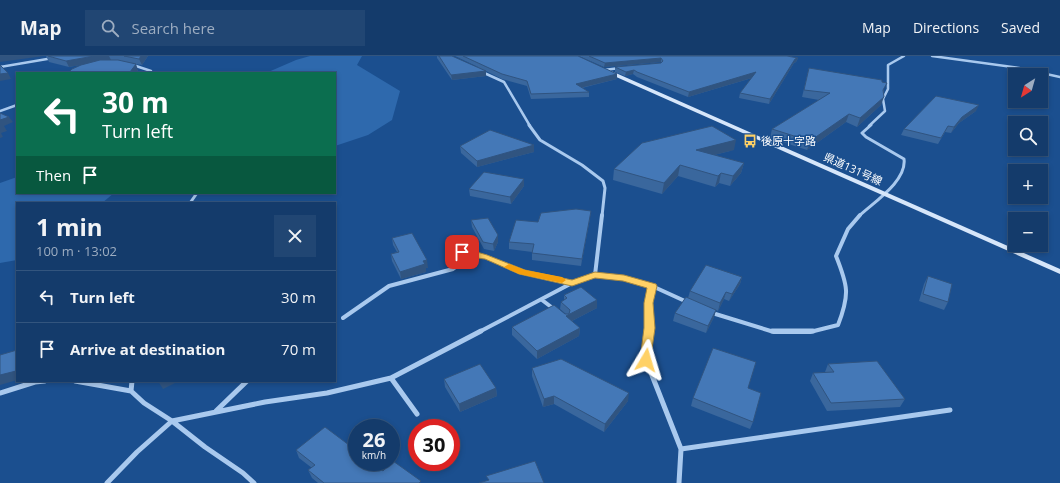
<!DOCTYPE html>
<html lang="en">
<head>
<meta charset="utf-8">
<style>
  :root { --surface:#143b6b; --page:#214673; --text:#f1f3f6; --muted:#9dadc1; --line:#33557e }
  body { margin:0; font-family:"Open Sans","Noto Sans JP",sans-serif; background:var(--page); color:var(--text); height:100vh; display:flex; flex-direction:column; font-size:15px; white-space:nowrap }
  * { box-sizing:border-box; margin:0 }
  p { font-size:13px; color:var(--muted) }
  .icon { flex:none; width:22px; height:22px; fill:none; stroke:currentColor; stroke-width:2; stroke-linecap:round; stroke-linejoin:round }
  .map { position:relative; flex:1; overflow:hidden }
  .side { position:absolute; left:16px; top:146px; width:320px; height:180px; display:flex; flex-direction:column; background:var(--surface); border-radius:0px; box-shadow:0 2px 6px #0003,0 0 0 1px var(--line) }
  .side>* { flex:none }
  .guide { position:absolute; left:16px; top:16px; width:320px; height:122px; border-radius:0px; box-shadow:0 2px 6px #0003,0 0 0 1px var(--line); background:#0b6e4f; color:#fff; overflow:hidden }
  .needle { width:26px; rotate:217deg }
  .buttons { position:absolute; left:1008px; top:12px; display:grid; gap:8px }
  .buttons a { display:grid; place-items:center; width:40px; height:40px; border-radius:0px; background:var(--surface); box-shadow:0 2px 6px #0003,0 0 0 1px var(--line); font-size:20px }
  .speed { position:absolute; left:348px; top:363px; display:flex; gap:8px; font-size:20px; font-weight:700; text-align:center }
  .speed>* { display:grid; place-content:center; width:52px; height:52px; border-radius:50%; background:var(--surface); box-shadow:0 2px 6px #0003,0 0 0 1px var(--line); line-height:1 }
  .speed small { font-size:10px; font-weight:400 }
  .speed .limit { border:6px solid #d22; background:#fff; color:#111 }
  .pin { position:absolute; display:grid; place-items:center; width:34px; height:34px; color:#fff; margin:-17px; border-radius:8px; box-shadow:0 2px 6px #0006 }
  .me { position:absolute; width:44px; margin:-22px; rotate:7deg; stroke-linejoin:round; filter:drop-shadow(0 0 3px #0008) }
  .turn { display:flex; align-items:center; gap:14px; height:84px; padding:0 20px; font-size:18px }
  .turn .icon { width:52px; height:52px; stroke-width:2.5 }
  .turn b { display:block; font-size:28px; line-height:34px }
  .then { display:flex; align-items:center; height:38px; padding:0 20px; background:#0003; gap:8px; font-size:15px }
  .round { display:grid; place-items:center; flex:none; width:42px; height:42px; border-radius:0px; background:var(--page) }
  .headline { display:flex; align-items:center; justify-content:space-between; height:68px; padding:0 20px }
  h1 { font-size:24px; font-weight:700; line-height:30px }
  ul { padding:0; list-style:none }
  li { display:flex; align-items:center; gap:12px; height:52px; padding:0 20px; border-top:1px solid var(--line) }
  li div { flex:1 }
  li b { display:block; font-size:15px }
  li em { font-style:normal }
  header { display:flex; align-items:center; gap:24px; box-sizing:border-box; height:56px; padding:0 20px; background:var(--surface); border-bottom:1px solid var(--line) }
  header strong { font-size:19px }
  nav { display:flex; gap:22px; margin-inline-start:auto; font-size:14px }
  .search { width:280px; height:36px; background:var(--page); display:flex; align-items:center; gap:10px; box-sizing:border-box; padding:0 14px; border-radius:0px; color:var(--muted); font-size:15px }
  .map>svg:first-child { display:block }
  .green { fill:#2e69ad }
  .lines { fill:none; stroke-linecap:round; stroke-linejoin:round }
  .minor-far3 { stroke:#a9c9ee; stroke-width:2.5 }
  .minor-far2 { stroke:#a9c9ee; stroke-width:3 }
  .minor-far1 { stroke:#a9c9ee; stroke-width:4 }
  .minor { stroke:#a9c9ee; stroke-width:5 }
  .secondary { fill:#d6e6fa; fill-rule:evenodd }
  .wall { fill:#3a679d }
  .shaded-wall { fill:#305480 }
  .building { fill:#4478b7; stroke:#305480 }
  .route { fill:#ffd166; stroke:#a68842 }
  .slow { fill:#f59e0b }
  .labels { text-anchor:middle; stroke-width:3; stroke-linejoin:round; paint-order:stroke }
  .far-poi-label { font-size:11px; fill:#fff; stroke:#1b4f8f; text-anchor:start }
  .far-street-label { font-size:11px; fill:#fff; stroke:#1b4f8f }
</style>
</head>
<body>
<header>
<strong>Map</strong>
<div class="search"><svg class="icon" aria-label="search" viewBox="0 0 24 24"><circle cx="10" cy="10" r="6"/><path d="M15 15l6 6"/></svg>Search here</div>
<nav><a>Map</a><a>Directions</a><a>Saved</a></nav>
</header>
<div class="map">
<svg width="1060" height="427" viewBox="0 0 1060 427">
  <rect width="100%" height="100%" fill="#1b4f8f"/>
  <!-- green -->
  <path class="green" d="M310,0H362L357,9L400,35L392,64L368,79L335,90V17H266L296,4Z
    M17,121V137H114L102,147H17V204L0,207V127Z"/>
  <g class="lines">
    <!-- minor-far3 -->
    <path class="minor-far3" d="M932,0L1019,12L1060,21
      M133,9L151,15L152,17
      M0,11L53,2
      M604,14L620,12
      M482,16L504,26L530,70
      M0,55L17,49
      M869,70L885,55L883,43L888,33V9L904,0"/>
    <!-- minor-far2 -->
    <path class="minor-far2" d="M529,69L540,84L582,109L603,125L605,132L602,160
      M190,147L197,137
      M859,160C874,146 907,125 904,103L866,81L862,77L871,69"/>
    <!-- minor-far1 -->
    <path class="minor-far1" d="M455,190L468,202
      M595,219L602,159
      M542,244L567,263
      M343,262L389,230L453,213L468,202L477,199L487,201L522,216L572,226
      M479,276L572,227L595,219L624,222L652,230L709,256L774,276H810L838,269C850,238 848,230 836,200L848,173L860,159
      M649,276V247L652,230"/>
    <!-- minor -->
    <path class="minor" d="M649,275L646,304L681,393L679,427
      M772,275H813
      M391,322L417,358
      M75,325L131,335L144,347L172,365L205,391L243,417L254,427
      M131,335L132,325
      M0,337L35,326L45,325
      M216,355L247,325
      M681,393L950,354
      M107,427L137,396L172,365L265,346L327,337L391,322L481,275"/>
    <!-- secondary -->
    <path class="secondary" d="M605,14H609L1060,213V218L605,16Z"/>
  </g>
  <!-- wall -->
  <path class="wall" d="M46,0H148L142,9L124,6L138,14L135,17H68L85,8L69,11L49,6Z
    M437,0L478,11L455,0H578L617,18V23L582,32L589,36V41L531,43L527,30L502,23L486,15V20L452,24L437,2Z
    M579,0H787L798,2L796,6L794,7L769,48L739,42L740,37L752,22L688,41L637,21L633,18L625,20L615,16V11L661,7V6L604,11Z
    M809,12L882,26L884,36L881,49L857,71L846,66L807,94L770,82L772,73L819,44L802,41Z
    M976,55L959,67L951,77L945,76L938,88L901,79L904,73Z
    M534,89V96L477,111L461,97L460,90Z
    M734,94L714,99L744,107L741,117L730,130L719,127L715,131L678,120L662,138L613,124L614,113Z
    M524,123V130L511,148L470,140L469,133Z
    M590,162L581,210L532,204V196L509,193V186L538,166Z
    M471,164L498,186L494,195L484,193L472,171Z
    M392,182L428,212H426V216L401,223L392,205L391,198L397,196L393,189Z
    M928,220L948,246L944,254L919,245L924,228Z
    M742,221L740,228L729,245L724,243L718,255L716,254L714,261L706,277L673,265L675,257L688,242L690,235Z
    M564,239L597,252L572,265L580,272L579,280L537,303L512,279V271L566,258L560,253L561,246L564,244Z
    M828,308L905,343L900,351L827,355L810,325L813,317H826L825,316Z
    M532,312L628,345L604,376L554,348L543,351L532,320Z
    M444,323L496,332L497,340L460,356L445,331Z
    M748,332L753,366L750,373L691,350L693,342Z
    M296,394L383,415L421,427H318L312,422L308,414L312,412L299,402Z"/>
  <!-- shaded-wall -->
  <path class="shaded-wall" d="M0,0H44L0,6Z
    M94,0H109L111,4L69,11L66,5Z
    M141,0H148L142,9L139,3Z
    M661,2V6L604,11L605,7Z
    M798,2L796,6L794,7L769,48L770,43L795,3Z
    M136,8L138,14L135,17H111Z
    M634,14L633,18L625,20L626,16Z
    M486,15V20L452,24L451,19Z
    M756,16L755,21L688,41L689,36Z
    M8,17L11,23L0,25V18Z
    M617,18V23L576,33V28Z
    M884,41L881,49L857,71L860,62Z
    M979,49L976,55L959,67L951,77L954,71L962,61Z
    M849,58L846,66L807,94L810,85Z
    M9,61L13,66L4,70L7,75L1,77L3,81L0,82V64Z
    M736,84L734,94L694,104L696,94Z
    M534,89V96L477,111V105Z
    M744,107L741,117L730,130L733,120Z
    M680,109L678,120L662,138L664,127Z
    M721,117L719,127L715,131L718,120Z
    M524,123V130L511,148L510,141Z
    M591,155L590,162L581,210L582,203Z
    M498,179V186L494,195L493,188Z
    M427,204L428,212H426V216L401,223L400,216L423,205Z
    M742,221L740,228L729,245L732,238Z
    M726,236L724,243L718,255L720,247Z
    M597,244V252L566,268V260Z
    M716,254L714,261L706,277L708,270Z
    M580,272L579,280L537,303V295Z
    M17,310V324L0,329V319Z
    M158,325H179L163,333Z
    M496,332L497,340L460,356L459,348Z
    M629,337L628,345L604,376L605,368Z
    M554,340V348L543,351L544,343Z"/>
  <!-- building -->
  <path class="building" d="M48,0H94L66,5Z
    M124,0H141L139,3Z
    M439,0H452L486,15L451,19Z
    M463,0H578L617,18L576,28L589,36L531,38L527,25L502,18Z
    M589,0H787L798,2L795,3L770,43L740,37L756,16L689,36L637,16L634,14L626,16L615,11L661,7L663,5L661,2L605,7Z
    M100,4H118L136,8L130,16L111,17H68L72,13L81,9Z
    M0,9L8,17L0,18Z
    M809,12L882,24V26L887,27L883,34L884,41L860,62L849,58L810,85L772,73L830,37L804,34Z
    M936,40L979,49L962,61L954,71L948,70L941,82L904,73Z
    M0,57L9,61L0,64Z
    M712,70L736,84L696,94L744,107L733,120L721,117L718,120L680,109L664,127L614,113L642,87Z
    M490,74L534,89L477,105L460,90Z
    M484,116L524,123L510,141L469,133Z
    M576,153L591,155L582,203L532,197L534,188L509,186L516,164L538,166L541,157Z
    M488,162L498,179L493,188L483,186L471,164Z
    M412,177L427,204L423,205L425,208L400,216L391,198L399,196L392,182Z
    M706,209L742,221L732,238L726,236L720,247L690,235Z
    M928,220L952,228L948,246L923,238Z
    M581,231L597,244L566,260L580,272L537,295L512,271L554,249L565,258H569L570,254L561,246L567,242L564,239Z
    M686,241L716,254L708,270L675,257Z
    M713,292L756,306L748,332L761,337L753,366L693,342Z
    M17,294V310L16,315L0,319V299Z
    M561,303L629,337L605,368L554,340L544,343L532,312Z
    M877,305L905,343L831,347L813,317L834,316L828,308Z
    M480,308L496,332L459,348L444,323Z
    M325,371L357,395V406H371L383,415L393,405L421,425L419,427H324L308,414L315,409L296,394Z
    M535,405L544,427H479L489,424L486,420Z"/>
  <!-- route -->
  <path class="route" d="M462,193L470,199L477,196L487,199L525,214L572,224L595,216L624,219L656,228L657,230L653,247L655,272L650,307H642L640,304L644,272V247L647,232L623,225L595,222L572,230L519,218L485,203L477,202L468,205L465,204L457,196Z"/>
  <!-- slow -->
  <path class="slow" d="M509,208L525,214L562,221L566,224L562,227L519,218L506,212L504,211Z"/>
  <!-- icons -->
  <defs>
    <g id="bus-bare" transform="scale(1.08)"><path d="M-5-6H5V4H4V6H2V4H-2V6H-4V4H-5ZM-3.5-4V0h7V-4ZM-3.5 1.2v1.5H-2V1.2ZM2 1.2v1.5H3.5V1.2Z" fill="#ffd166" stroke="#1b4f8f" stroke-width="2.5" paint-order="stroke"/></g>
  </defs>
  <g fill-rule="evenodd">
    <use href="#bus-bare" x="750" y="85"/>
  </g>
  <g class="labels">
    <!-- far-poi labels -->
    <g class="far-poi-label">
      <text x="761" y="89">後原十字路</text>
    </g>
    <!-- far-street labels -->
    <g class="far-street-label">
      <text transform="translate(853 113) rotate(24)" y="4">県道131号線</text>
    </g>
  </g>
</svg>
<div class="buttons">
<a><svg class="needle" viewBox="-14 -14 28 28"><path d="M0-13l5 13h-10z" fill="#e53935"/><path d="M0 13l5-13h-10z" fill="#9dadc1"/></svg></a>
<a><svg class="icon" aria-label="search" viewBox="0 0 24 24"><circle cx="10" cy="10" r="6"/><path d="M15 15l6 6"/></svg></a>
<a>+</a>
<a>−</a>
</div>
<div class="speed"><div>26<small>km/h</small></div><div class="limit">30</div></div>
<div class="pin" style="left:462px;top:196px;background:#d93025"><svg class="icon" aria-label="arrive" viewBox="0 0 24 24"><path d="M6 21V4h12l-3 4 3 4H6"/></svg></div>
<svg class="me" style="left:646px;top:304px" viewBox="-20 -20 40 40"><path d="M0-17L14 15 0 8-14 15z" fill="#ffd166" stroke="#fff" stroke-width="4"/></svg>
<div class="guide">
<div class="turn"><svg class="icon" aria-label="left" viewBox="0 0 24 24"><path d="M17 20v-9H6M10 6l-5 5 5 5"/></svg><div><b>30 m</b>Turn left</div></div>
<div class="then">Then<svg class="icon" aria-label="arrive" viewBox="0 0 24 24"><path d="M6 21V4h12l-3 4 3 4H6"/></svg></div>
</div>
<section class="side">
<div class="headline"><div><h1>1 min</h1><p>100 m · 13:02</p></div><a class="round"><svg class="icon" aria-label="close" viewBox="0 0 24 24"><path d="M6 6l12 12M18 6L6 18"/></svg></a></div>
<ul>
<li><svg class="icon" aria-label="left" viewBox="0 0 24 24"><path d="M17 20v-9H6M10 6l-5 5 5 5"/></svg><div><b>Turn left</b></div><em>30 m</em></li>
<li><svg class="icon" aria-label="arrive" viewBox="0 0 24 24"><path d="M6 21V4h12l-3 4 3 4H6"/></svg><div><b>Arrive at destination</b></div><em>70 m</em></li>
</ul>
</section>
</div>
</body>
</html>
